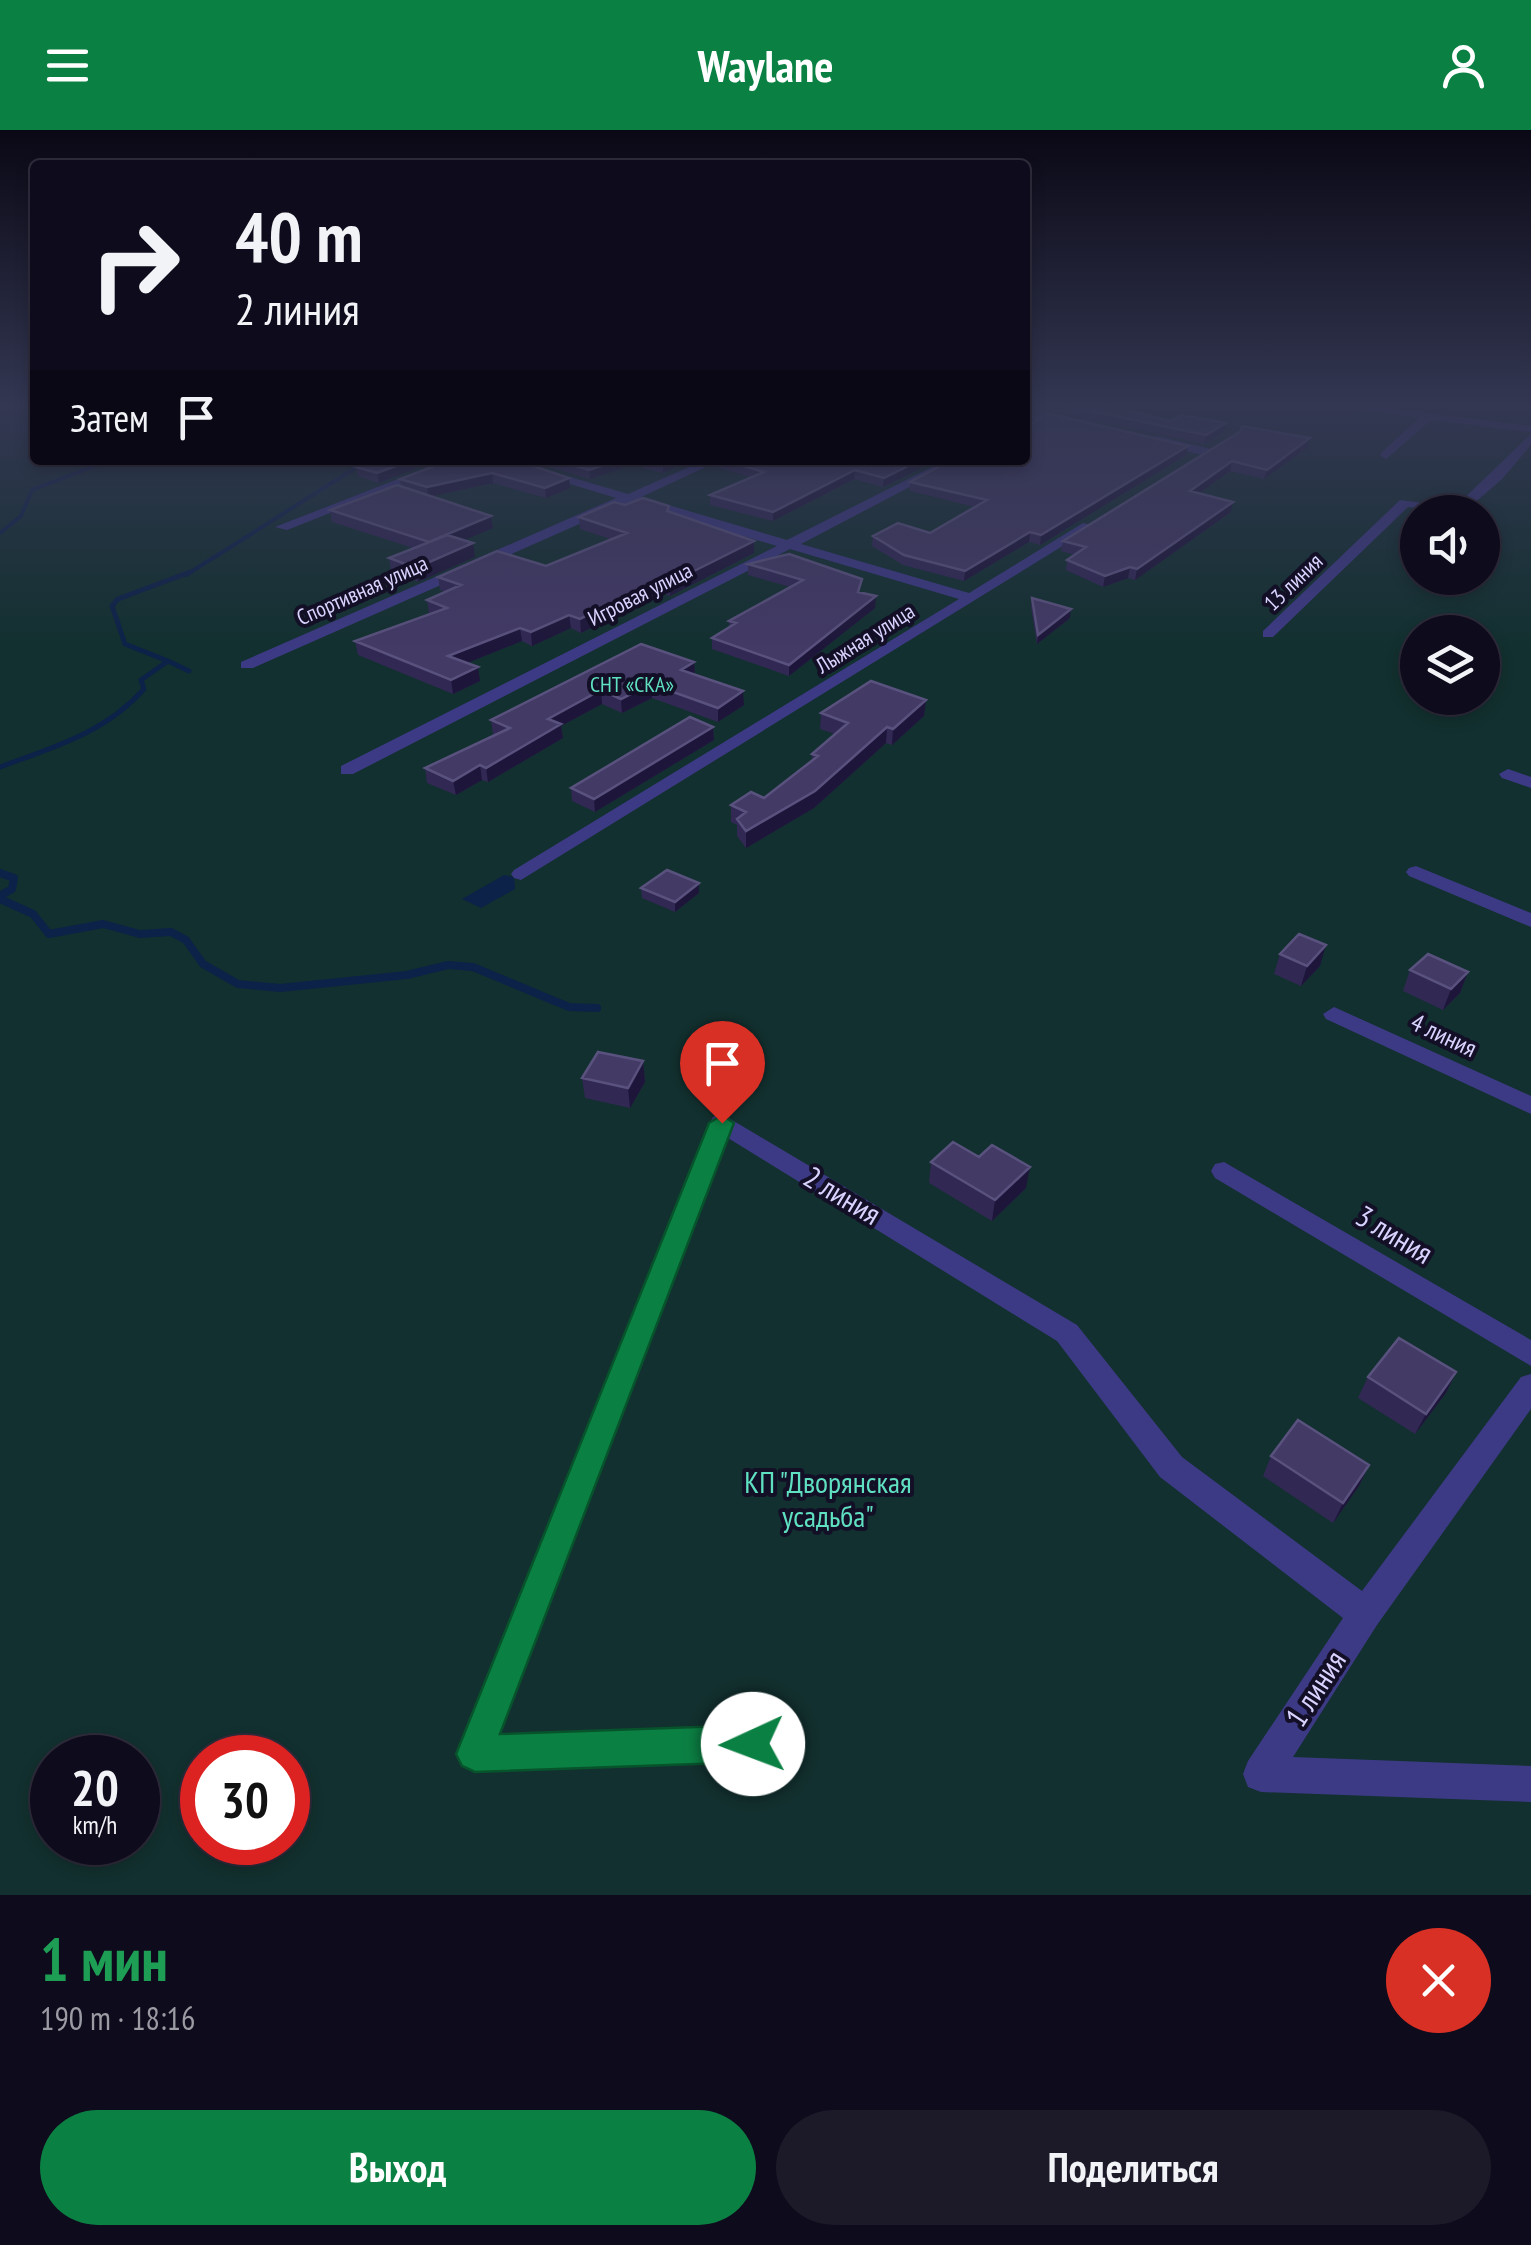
<!DOCTYPE html>
<html lang="ru">
<head>
<meta charset="utf-8">
<style>
  :root { --surface:#0e0b1c; --page:#1c1929; --text:#f1f3f6; --muted:#9b9ba3; --line:#2e2b3b; --accent:#0b8043 }
  body { margin:0; font-family:"PT Sans Narrow",sans-serif; background:var(--page); color:var(--text); height:100vh; display:flex; flex-direction:column; font-size:38px; white-space:nowrap }
  * { box-sizing:border-box; margin:0 }
  p { font-size:32px; color:var(--muted) }
  .icon { flex:none; width:55px; height:55px; fill:none; stroke:currentColor; stroke-width:2; stroke-linecap:round; stroke-linejoin:round }
  .map { position:relative; height:1765px; overflow:hidden }
  .details { display:flex; flex-direction:column; background:var(--surface); flex:1 }
  .details>* { flex:none }
  .top-card { position:absolute; left:30px; top:30px; width:1000px; height:305px; border-radius:10px; box-shadow:0 5px 15px #0003,0 0 0 2px var(--line); background:#0e0b1c; color:var(--text); overflow:hidden }
  .buttons { position:absolute; left:1400px; top:365px; display:grid; gap:20px }
  .buttons a { display:grid; place-items:center; width:100px; height:100px; border-radius:50%; background:var(--surface); box-shadow:0 5px 15px #0003,0 0 0 2px var(--line); font-size:50px }
  .speed { position:absolute; left:30px; top:1605px; display:flex; gap:20px; font-size:50px; font-weight:700; text-align:center }
  .speed>* { display:grid; place-content:center; width:130px; height:130px; border-radius:50%; background:var(--surface); box-shadow:0 5px 15px #0003,0 0 0 2px var(--line); line-height:1 }
  .speed small { font-size:25px; font-weight:400 }
  .speed .limit { border:15px solid #d22; background:#fff; color:#111 }
  .pin { position:absolute; display:grid; place-items:center; width:85px; height:85px; color:#fff; margin:-102px -42px; border-radius:50% 50% 50% 0; rotate:-45deg; box-shadow:0 0 10px #0007 }
  .pin .icon { rotate:45deg }
  .me { position:absolute; width:110px; margin:-55px; rotate:268deg; stroke-linejoin:round; filter:drop-shadow(0 0 8px #0008) }
  .turn { display:flex; align-items:center; gap:35px; height:210px; padding:0 40px; font-size:45px }
  .turn .icon { width:130px; height:130px; stroke-width:2.5 }
  .turn b { display:block; font-size:70px; line-height:85px }
  .then { display:flex; align-items:center; height:95px; padding:0 40px; background:#0003; gap:20px; font-size:38px }
  .round { display:grid; place-items:center; flex:none; width:105px; height:105px; border-radius:52px; background:var(--page) }
  .head { display:flex; align-items:center; justify-content:space-between; height:170px; padding:0 40px }
  h1 { font-size:60px; font-weight:800; line-height:75px; color:#1e9e55 }
  .button { display:flex; gap:20px; margin-top:auto; padding:20px 40px }
  .button a { flex:1; height:115px; border-radius:60px; background:var(--accent); color:#fff; font-size:40px; font-weight:800; line-height:115px; text-align:center }
  .button a+a { background:var(--page); color:var(--text) }
  header { display:flex; justify-content:space-between; align-items:center; height:130px; padding:0 40px; background:var(--accent); color:#fff; font-size:45px; font-weight:800 }
  .map>svg:first-child { display:block }
  .green { fill:#12302f; fill-rule:evenodd }
  .water { fill:#0c2248 }
  .lines { fill:none; stroke-linecap:round; stroke-linejoin:round }
  .stream-far2 { stroke:#0c2248; stroke-width:4 }
  .stream-far1 { stroke:#0c2248; stroke-width:5 }
  .stream { stroke:#0c2248; stroke-width:8 }
  .street { fill:#3d3a85; fill-rule:evenodd }
  .wall { fill:#312854 }
  .shaded-wall { fill:#1d163a }
  .building { fill:#433a66; stroke:#5a527e; stroke-width:2.5 }
  .route { fill:#0b8043; stroke:#07532c; stroke-width:2.5 }
  .labels { text-anchor:middle; stroke-width:8; stroke-linejoin:round; paint-order:stroke }
  .far-street-label { font-size:22px; fill:#d9d4ff; stroke:#130f26 }
  .far-park-label { font-size:22px; fill:#5fe0c0; stroke:#130f26 }
  .street-label { font-size:25px; fill:#d9d4ff; stroke:#130f26 }
  .near-street-label { font-size:30px; fill:#d9d4ff; stroke:#130f26 }
  .near-park-label { font-size:30px; fill:#5fe0c0; stroke:#130f26 }
</style>
</head>
<body>
<header><svg class="icon" aria-label="menu" viewBox="0 0 24 24"><path d="M4 6h16M4 12h16M4 18h16"/></svg>Waylane<svg class="icon" aria-label="person" viewBox="0 0 24 24"><circle cx="12" cy="8" r="4"/><path d="M4 21q1-7 8-7t8 7"/></svg></header>
<div class="map">
<svg width="1531" height="1765" viewBox="0 0 1531 1765">
  <rect width="100%" height="100%" fill="#130f26"/>
  <!-- green -->
  <path class="green" d="M0,274H35V330H1025V274H1531V1765H0ZM1418,382H1482V448H1418ZM1418,502H1482V568H1418ZM52,1628H138V1712H52ZM202,1628H288V1712H202Z"/>
  <!-- water -->
  <path class="water" d="M504,745L514,747L515,759L481,778L462,769Z"/>
  <g class="lines">
    <!-- stream-far2 -->
    <path class="stream-far2" d="M0,403L21,386L32,360L110,330
      M186,445L368,330"/>
    <!-- stream-far1 -->
    <path class="stream-far1" d="M168,531L189,541
      M0,637C54,617 105,603 144,559L141,550L168,531L125,514L112,476L118,469L190,442"/>
    <!-- stream -->
    <path class="stream" d="M0,743L14,748L12,759L0,766
      M0,769L33,784L49,804L103,794L140,804L171,802L186,810L203,834L238,854L280,858L407,845L448,835L473,837L569,877L597,878"/>
    <!-- street -->
    <path class="street" d="M1326,274H1355L1531,296V302L1431,290L1386,329L1380,325L1382,322L1419,288Z
      M1531,304V315L1502,349L1464,382L1408,377L1273,507H1263V501L1400,370L1455,377Z
      M1157,306L1211,319L1213,322L1207,326L1153,313V307Z
      M447,330H464L287,400L275,397Z
      M493,330H512L628,364L705,330H721L641,367L787,410L946,330H961L801,414L969,463L1083,393L1095,396L521,750L514,748L511,744L514,740L959,469L790,419L353,644H341V636L777,416L629,372L253,538H241V532L616,368Z
      M1508,639L1531,647V658L1502,648L1499,644Z
      M1416,736L1531,783V797L1409,746L1406,742L1409,738Z
      M1334,877L1531,966V984L1326,889L1323,884Z
      M722,984L1077,1195L1182,1327L1362,1461L1521,1247L1531,1244V1279L1377,1495L1293,1627L1531,1636V1672L1261,1662L1248,1657L1243,1644L1248,1631L1343,1488L1160,1347L1057,1211L728,1008L500,1604L753,1596L766,1601L771,1614L766,1627L753,1632L475,1641L462,1636L457,1623L710,993L713,987Z
      M1224,1032L1531,1210V1236L1215,1048L1211,1041L1215,1034Z"/>
  </g>
  <!-- wall -->
  <path class="wall" d="M1025,274H1105L1170,291L1224,302L1204,314L1025,276Z
    M1025,278L1186,325L1040,415L1029,412L964,451L903,435L872,416L873,406L930,403L975,377L910,361V352L1025,330L1029,295L1025,294Z
    M1241,301L1308,317L1264,349L1230,341L1199,363L1231,382L1135,450L1128,448L1103,457L1066,440L1067,430L1075,425L1061,421L1063,411Z
    M371,330H437L379,353L358,346L356,337Z
    M450,330L569,348L570,358L546,368L493,353L431,366L491,386L493,398L463,410L475,427L418,452L391,441L389,428L413,418L332,392L330,380L401,356L400,349Z
    M525,330H691L663,343L632,335L590,349Z
    M715,330H938L883,357L854,349L773,391L710,375V365L751,347L716,337Z
    M625,375L669,376V382L754,411V423L670,466L662,463L581,503L571,498L532,516L522,511L467,533L480,551L453,564L358,525L355,511L431,484L429,483L427,470L445,462L440,460L438,447L546,436L610,409L580,399L579,387Z
    M748,434L861,462L875,478L789,546L712,519V508L729,498V491L790,457L748,445Z
    M1032,468L1070,488L1037,514L1031,477Z
    M694,532L695,545L744,575L718,592L652,568L622,583L602,574L561,596L563,608L488,652L482,650L456,665L427,653L425,638L495,605L493,604L491,590Z
    M926,570L924,586L892,615L886,613L814,678L746,718L737,706V695L731,692V675L764,668L812,632V624L835,604L820,599L821,583Z
    M713,597L714,610L595,682L572,671L571,658Z
    M699,753V763L675,782L642,768L641,758Z
    M1280,824L1320,836L1301,856L1274,844Z
    M1410,840L1468,842L1460,863L1443,880L1403,861Z
    M643,931L645,952L630,978L585,968L582,948Z
    M979,1027L1026,1058L992,1091L929,1053L931,1032Z
    M1456,1242L1446,1263L1415,1304L1358,1268L1368,1247Z
    M1271,1326L1369,1335L1359,1356L1333,1393L1263,1346Z"/>
  <!-- shaded-wall -->
  <path class="shaded-wall" d="M1226,293L1224,302L1204,314L1206,305Z
    M1310,308L1308,317L1264,349L1267,340Z
    M1188,316L1186,325L1040,415L1041,405Z
    M412,330H437L379,353L377,343Z
    M620,330H632V335L590,349L589,340Z
    M671,330H691L663,343V334Z
    M920,330H938L883,357L884,348Z
    M1232,331L1230,341L1188,371L1190,361Z
    M855,340L854,349L773,391V382Z
    M492,343L493,353L428,367L427,357Z
    M569,348L570,358L546,368L545,358Z
    M1233,372L1231,382L1135,450L1137,439Z
    M491,386L493,398L431,424L429,412Z
    M1030,402L1029,412L964,451L965,441Z
    M754,411V423L670,466V453Z
    M473,413L475,427L418,452L416,438Z
    M1130,437L1128,448L1103,457L1105,446Z
    M662,450V463L581,503L580,489Z
    M876,466L875,478L789,546V535Z
    M1071,479L1070,488L1037,514L1038,505Z
    M569,485L571,498L532,516L531,502Z
    M520,498L522,511L450,540L448,526Z
    M694,532L695,545L681,540Z
    M478,537L480,551L453,564L451,550Z
    M651,554L652,568L622,583L621,569Z
    M601,560L602,574L561,596L563,608L488,652L486,638L548,589Z
    M743,561L744,575L718,592V578Z
    M926,570L924,586L892,615L893,599Z
    M713,597L714,610L595,682L594,669Z
    M887,597L886,613L814,678L746,718V701Z
    M480,635L482,650L456,665L453,651Z
    M699,753V763L675,782V772Z
    M1326,815L1320,836L1301,856L1307,836Z
    M1468,842L1460,863L1443,880L1451,859Z
    M643,931L645,952L630,978L628,958Z
    M1030,1037L1026,1058L992,1091L995,1070Z
    M1456,1242L1446,1263L1415,1304L1426,1284Z
    M1369,1335L1359,1356L1333,1393L1343,1373Z"/>
  <!-- building -->
  <path class="building" d="M1057,274H1105L1170,291L1181,285L1226,293L1206,305Z
    M1025,278L1188,316L1041,405L1030,402L965,441L904,425L873,406L898,393L930,403L987,370L910,352L952,330H1025V297L1040,289L1025,285Z
    M1242,296L1310,308L1267,340L1232,331L1190,361L1233,372L1137,439L1130,437L1105,446L1067,430L1086,417L1063,411L1241,301Z
    M371,330H412L377,343L356,337Z
    M450,330H516L569,348L545,358L492,343L427,357L400,349Z
    M556,330H620L589,340Z
    M647,330H671L663,334Z
    M724,330H920L884,348L855,340L773,382L710,365L764,342Z
    M397,355L491,386L429,412L330,380Z
    M643,368L669,376L667,381L754,411L670,453L662,450L580,489L569,485L531,502L520,498L448,526L478,537L451,550L355,511L447,478L427,470L461,455L438,447L497,421L546,436L627,403L579,387L614,372L625,375Z
    M447,405L473,413L416,438L389,428Z
    M789,424L862,449L858,462L876,466L789,535L712,508L736,493L729,491L803,450L748,434Z
    M1032,468L1071,479L1038,505Z
    M641,514L694,532L681,540L743,561L718,578L651,554L621,569L601,560L548,589L561,594L486,638L480,635L453,651L425,638L510,598L491,590Z
    M871,551L926,570L893,599L887,597L815,661L746,701L737,689L746,682L731,675L751,662L764,668L818,626L812,624L848,593L821,583Z
    M690,587L713,597L594,669L571,658Z
    M667,740L699,753L675,772L641,758Z
    M1299,804L1326,815L1307,836L1280,824Z
    M1428,824L1468,842L1451,859L1410,840Z
    M598,922L643,931L628,958L582,948Z
    M953,1012L979,1027L992,1015L1030,1037L995,1070L931,1032Z
    M1399,1208L1456,1242L1426,1284L1368,1247Z
    M1298,1290L1369,1335L1343,1373L1271,1326Z"/>
  <!-- sky -->
  <linearGradient id="sky" x2="0" y2="1"><stop stop-color="#0a0815"/><stop offset="0.53" stop-color="#333752"/><stop offset="1" stop-color="#333752" stop-opacity="0"/></linearGradient>
  <rect width="1531" height="521" fill="url(#sky)"/>
  <!-- route -->
  <path class="route" d="M722,985L734,993L500,1604L753,1595L766,1601L771,1614L766,1627L753,1632L475,1642L462,1636L456,1624L709,993Z"/>
  <g class="labels">
    <!-- far-street labels -->
    <g class="far-street-label">
      <text transform="translate(1293 452) rotate(-44)" y="8">13 линия</text>
      <text transform="translate(362 460) rotate(-24)" y="8">Спортивная улица</text>
      <text transform="translate(640 464) rotate(-27)" y="8">Игровая улица</text>
      <text transform="translate(865 508) rotate(-32)" y="8">Лыжная улица</text>
    </g>
    <!-- far-park labels -->
    <g class="far-park-label">
      <text x="632" y="562">СНТ «СКА»</text>
    </g>
    <!-- street labels -->
    <g class="street-label">
      <text transform="translate(1444 905) rotate(25)" y="9">4 линия</text>
    </g>
    <!-- near-street labels -->
    <g class="near-street-label">
      <text transform="translate(842 1066) rotate(31)" y="10">2 линия</text>
      <text transform="translate(1394 1105) rotate(31)" y="10">3 линия</text>
      <text transform="translate(1316 1559) rotate(-57)" y="10">1 линия</text>
    </g>
    <!-- near-park labels -->
    <g class="near-park-label">
      <text x="828" y="1363">КП "Дворянская<tspan x="828" dy="34">усадьба"</tspan></text>
    </g>
  </g>
</svg>
<div class="buttons">
<a><svg class="icon" aria-label="sound" viewBox="0 0 24 24"><path d="M4 9h4l5-4v14l-5-4H4zM17 9q2 3 0 6"/></svg></a>
<a><svg class="icon" aria-label="layers" viewBox="0 0 24 24"><path d="M12 4l9 5-9 5-9-5zM3 14l9 5 9-5"/></svg></a>
</div>
<div class="speed"><div>20<small>km/h</small></div><div class="limit">30</div></div>
<div class="pin" style="left:722px;top:993px;background:#d93025"><svg class="icon" aria-label="arrive" viewBox="0 0 24 24"><path d="M6 21V4h12l-3 4 3 4H6"/></svg></div>
<svg class="me" style="left:753px;top:1614px" viewBox="-20 -20 40 40"><circle r="19" fill="#fff"/><path d="M0-13L10 11 0 6-10 11z" fill="#0b8043"/></svg>
<div class="top-card">
<div class="turn"><svg class="icon" aria-label="right" viewBox="0 0 24 24"><path d="M7 20v-9h11M14 6l5 5-5 5"/></svg><div><b>40 m</b>2 линия</div></div>
<div class="then">Затем<svg class="icon" aria-label="arrive" viewBox="0 0 24 24"><path d="M6 21V4h12l-3 4 3 4H6"/></svg></div>
</div>
</div>
<section class="details">
<div class="head"><div><h1>1 мин</h1><p>190 m · 18:16</p></div><a class="round" style="background:#d93025;color:#fff"><svg class="icon" aria-label="close" viewBox="0 0 24 24"><path d="M6 6l12 12M18 6L6 18"/></svg></a></div>
<div class="button"><a>Выход</a><a>Поделиться</a></div>
</section>
</body>
</html>
